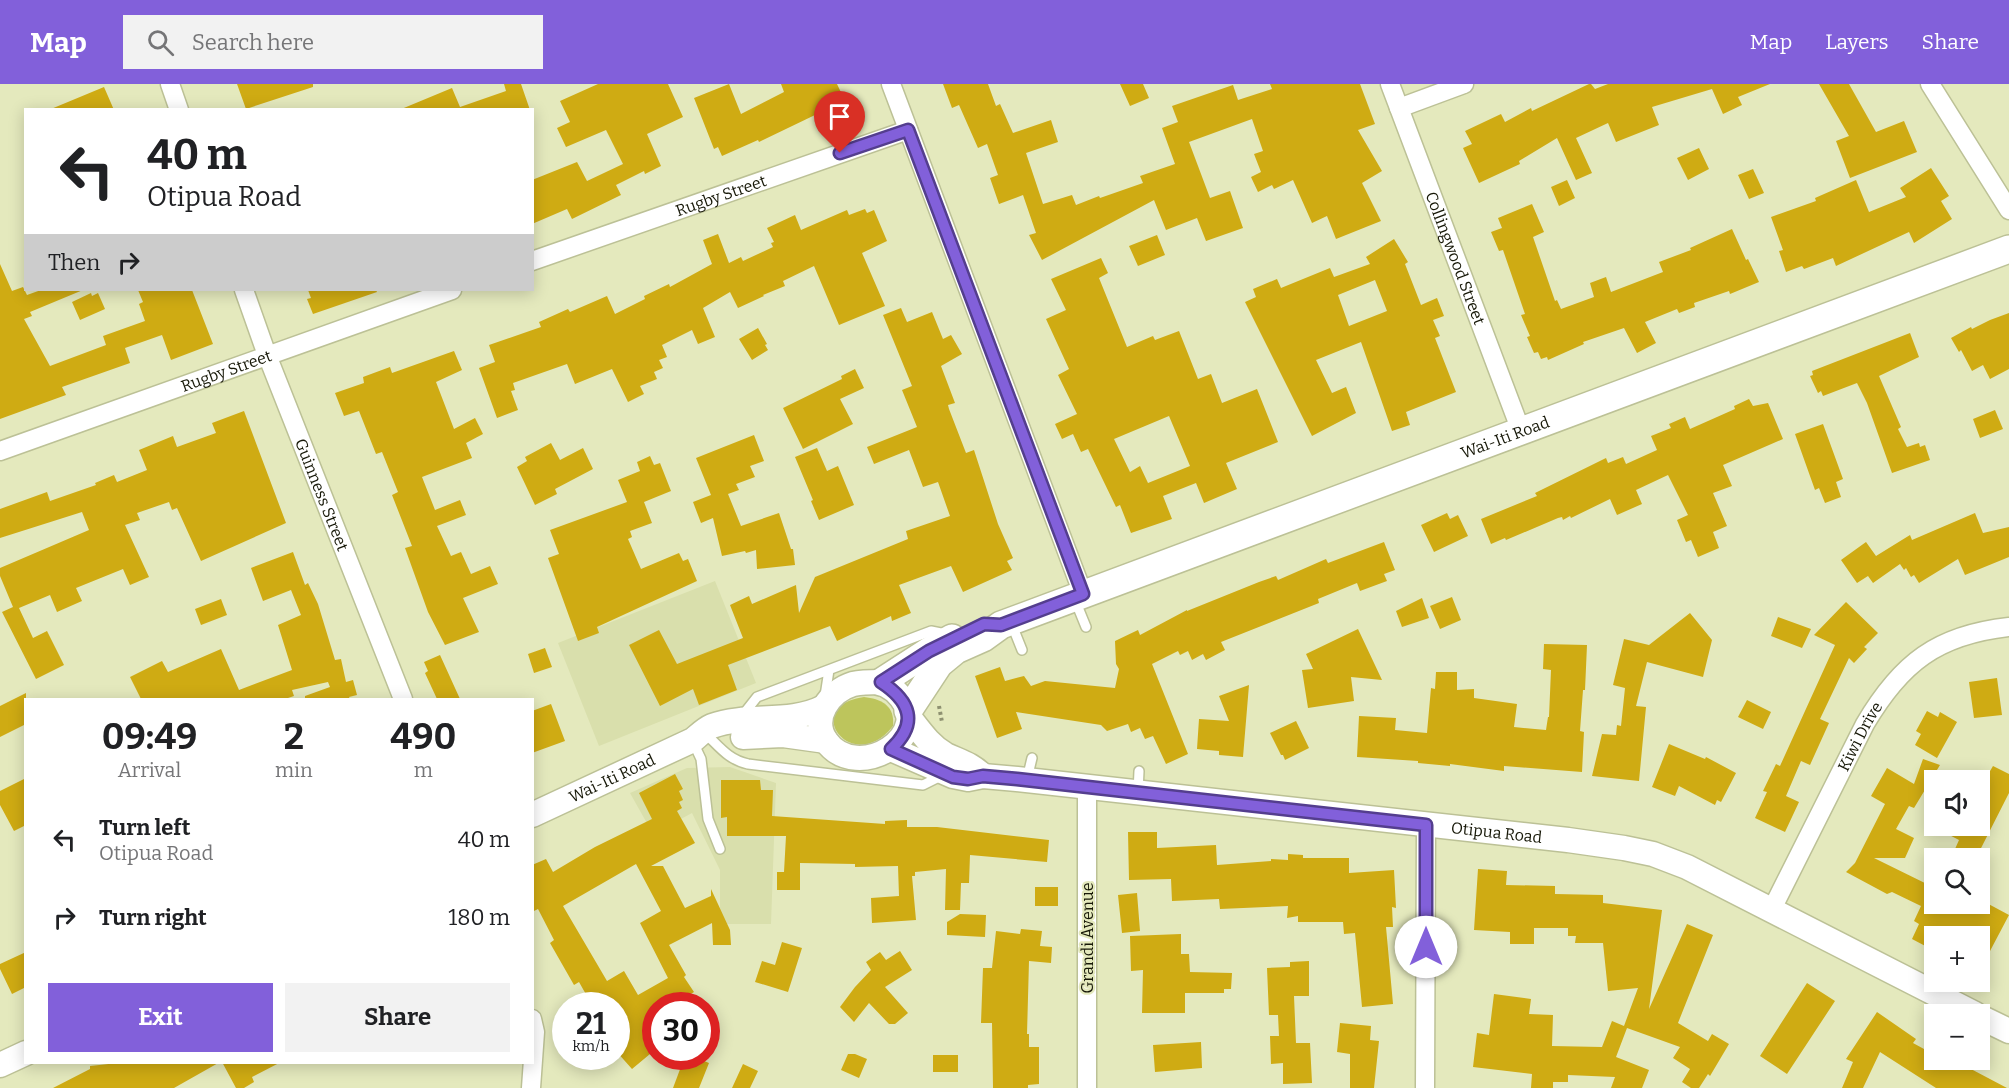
<!DOCTYPE html>
<html lang="en">
<head>
<meta charset="utf-8">
<style>
  :root { --surface:#fff; --page:#f2f2f2; --text:#202124; --muted:#757577; --accent:#8260da }
  body { margin:0; font-family:Bitter,serif; background:var(--page); color:var(--text); height:100vh; display:flex; flex-direction:column; font-size:22px; white-space:nowrap }
  * { box-sizing:border-box; margin:0 }
  p { font-size:20px; color:var(--muted) }
  .icon { flex:none; width:33px; height:33px; fill:none; stroke:currentColor; stroke-width:2; stroke-linecap:round; stroke-linejoin:round }
  .map { position:relative; flex:1; overflow:hidden }
  .drawer { position:absolute; left:24px; top:614px; width:510px; height:366px; display:flex; flex-direction:column; background:var(--surface); border-radius:0px; box-shadow:0 3px 15px #0003 }
  .drawer>* { flex:none }
  .top-card { position:absolute; left:24px; top:24px; width:510px; height:183px; border-radius:0px; box-shadow:0 3px 15px #0003; background:#fff; color:var(--text); overflow:hidden }
  .fabs { position:absolute; left:1924px; top:686px; display:grid; gap:12px }
  .fabs a { display:grid; place-items:center; width:66px; height:66px; border-radius:0px; background:var(--surface); box-shadow:0 3px 15px #0003; font-size:30px }
  .speed { position:absolute; left:552px; top:908px; display:flex; gap:12px; font-size:30px; font-weight:700; text-align:center }
  .speed>* { display:grid; place-content:center; width:78px; height:78px; border-radius:50%; background:var(--surface); box-shadow:0 3px 15px #0003; line-height:1 }
  .speed small { font-size:15px; font-weight:400 }
  .speed .limit { border:9px solid #d22; background:#fff; color:#111 }
  .pin { position:absolute; display:grid; place-items:center; width:51px; height:51px; color:#fff; margin:-62px -26px; border-radius:50% 50% 50% 0; rotate:-45deg; box-shadow:0 0 6px #0007 }
  .pin .icon { rotate:45deg }
  .me { position:absolute; width:66px; margin:-33px; rotate:0deg; stroke-linejoin:round; filter:drop-shadow(0 0 4px #0008) }
  .turn { display:flex; align-items:center; gap:21px; height:126px; padding:0 24px; font-size:27px }
  .turn .icon { width:78px; height:78px; stroke-width:2.5 }
  .turn b { display:block; font-size:42px; line-height:51px }
  .then { display:flex; align-items:center; height:57px; padding:0 24px; background:#0003; gap:12px; font-size:22px }
  .eta { display:flex; justify-content:space-evenly; align-items:center; height:102px; text-align:center }
  .eta b { font-size:36px; font-weight:700; line-height:42px }
  .cta { display:flex; gap:12px; margin-top:auto; padding:12px 24px }
  .cta a { flex:1; height:69px; border-radius:0px; background:var(--accent); color:#fff; font-size:24px; font-weight:700; line-height:69px; text-align:center }
  .cta a+a { background:var(--page); color:var(--text) }
  ul { padding:0; list-style:none }
  li { display:flex; align-items:center; gap:18px; height:78px; padding:0 24px }
  li div { flex:1 }
  li b { display:block; font-size:22px }
  li em { font-style:normal }
  header { display:flex; align-items:center; gap:36px; box-sizing:border-box; height:84px; padding:0 30px; background:var(--accent); color:#fff }
  header strong { font-size:28px }
  nav { display:flex; gap:33px; margin-inline-start:auto; font-size:21px }
  .search { width:420px; height:54px; background:var(--page); display:flex; align-items:center; gap:15px; box-sizing:border-box; padding:0 21px; border-radius:0px; color:var(--muted); font-size:22px }
  .map>svg:first-child { display:block }
  .built { fill:#d9dfac }
  .green { fill:#bdc55c }
  .building { fill:#cfab13; fill-rule:evenodd }
  .lines { fill:none; stroke-linecap:round; stroke-linejoin:round }
  .service-casing { stroke:#bcc196; stroke-width:12 }
  .minor-casing { stroke:#bcc196; stroke-width:21 }
  .tertiary-casing { stroke:#bcc196; stroke-width:27 }
  .secondary-casing { stroke:#bcc196; stroke-width:30 }
  .path { stroke:#8e9171; stroke-width:4; stroke-dasharray:3 3; stroke-linecap:butt }
  .service { stroke:#fff; stroke-width:9 }
  .minor { stroke:#fff; stroke-width:18 }
  .tertiary { stroke:#fff; stroke-width:24 }
  .secondary { stroke:#fff; stroke-width:27 }
  .route-casing { stroke:#543e8e; stroke-width:15 }
  .route { stroke:#8260da; stroke-width:10 }
  .labels { text-anchor:middle; stroke-width:4.5; stroke-linejoin:round; paint-order:stroke }
  .street-label { font-size:16px; fill:#161707; stroke:#e4e9bd }
</style>
</head>
<body>
<header>
<strong>Map</strong>
<div class="search"><svg class="icon" aria-label="search" viewBox="0 0 24 24"><circle cx="10" cy="10" r="6"/><path d="M15 15l6 6"/></svg>Search here</div>
<nav><a>Map</a><a>Layers</a><a>Share</a></nav>
</header>
<div class="map">
<svg width="2009" height="1004" viewBox="0 0 2009 1004">
  <rect width="100%" height="100%" fill="#e4e9bd"/>
  <!-- built -->
  <path class="built" d="M715,497L756,599L599,662L558,559Z
    M730,683L776,699L771,840H720V786L692,729L653,750L630,709L687,684Z"/>
  <!-- green -->
  <path class="green" d="M864,613C882,615 895,622 893,642C852,694 799,622 864,613Z"/>
  <!-- building -->
  <path class="building" d="M237,0H313V3L246,25Z
    M504,0H521L530,26H399L452,4L460,23L506,7Z
    M598,0H668L683,33L647,50L661,82L645,90L644,87L616,101L621,111L572,135L567,125L532,140V96L577,78L587,97L623,80L606,46L566,63L557,44L570,38L560,17Z
    M729,0L741,30L784,8L781,0H837L846,19L816,33L815,31L759,58L758,56L722,72L718,63L714,65L694,14Z
    M943,0H988L996,22L1000,20L1013,49L1051,36L1058,58L1026,69L1043,120L1072,111L1076,121L1099,112L1100,114L1143,99L1140,92L1175,80L1162,44L1178,38L1172,22L1233,1L1238,16L1272,5L1270,0H1360L1375,40L1358,46L1382,87L1362,99L1381,137L1336,155L1327,132L1312,139L1293,96L1274,105L1272,101L1258,108L1251,93L1261,88L1254,70L1263,67L1252,35L1189,58L1210,114L1230,107L1243,144L1206,157L1197,134L1166,146L1154,116L1042,176L1029,151L1036,149L1023,111L999,120L990,94L998,91L987,60L978,64L959,21L952,24Z
    M1120,0H1143L1149,14L1130,22Z
    M1589,0H1591L1595,5L1608,0H1770L1738,13L1742,21L1723,30L1712,5L1652,23L1659,41L1616,58L1608,39L1576,54L1592,89L1576,96L1557,54L1519,77L1520,80L1479,99L1463,64L1472,60L1465,47L1501,30L1505,38L1531,24L1532,27Z
    M1819,0H1849L1876,48L1904,37L1917,68L1850,94L1836,57L1849,52Z
    M104,3L114,26H52L51,25Z
    M1699,64L1709,85L1688,96L1677,74Z
    M1931,84L1949,112L1941,117L1952,135L1914,159L1909,148L1836,182L1833,174L1804,185L1802,182L1786,188L1779,167L1783,166L1771,133L1816,117L1815,114L1856,96L1869,128L1906,113L1900,104Z
    M1753,85L1764,109L1749,115L1738,91Z
    M1567,96L1575,114L1559,122L1551,103Z
    M1532,120L1544,148L1533,153L1555,217L1557,216L1561,225L1594,213L1590,199L1606,193L1611,208L1663,188L1659,178L1691,166L1690,164L1732,145L1746,176L1748,175L1759,198L1730,210L1729,207L1694,219L1695,223L1679,229L1677,225L1645,238L1656,259L1637,269L1624,244L1583,258L1584,260L1548,276L1547,273L1541,275L1538,268L1534,269L1527,253L1530,252L1521,231L1525,230L1503,166L1499,167L1491,148L1502,144L1498,134Z
    M865,125L867,129L874,126L887,157L862,169L885,222L839,241L814,182L783,197L785,202L763,211L764,212L738,224L730,208L703,224L715,253L698,260L692,246L662,261L667,273L659,276L663,284L654,288L657,295L640,302L644,310L628,318L612,285L575,300L567,280L513,299L515,306L511,307L518,326L497,334L479,284L495,278L489,261L541,243L539,238L568,225L570,228L607,212L615,230L645,215L644,212L669,200L670,203L712,180L703,156L718,150L729,179L741,173L743,177L773,163L771,159L774,158L767,144L795,131L801,146L847,126L849,131Z
    M1157,151L1165,171L1138,182L1129,162Z
    M1394,155L1408,178L1405,180L1421,221L1437,214L1444,232L1433,236L1440,252L1435,254L1456,308L1406,328L1410,341L1392,347L1361,258L1316,276L1332,309L1346,303L1356,329L1312,352L1245,218L1256,213L1253,205L1277,195L1281,204L1330,184L1334,193L1370,180L1366,173ZM1375,196L1387,227L1349,242L1338,211Z
    M1101,174L1108,189L1099,194L1127,263L1153,252L1155,256L1179,247L1198,295L1211,290L1222,319L1257,305L1278,358L1226,379L1237,405L1204,419L1196,399L1163,412L1172,435L1131,449L1120,421L1116,423L1088,365L1081,368L1073,350L1062,355L1055,340L1077,330L1058,291L1069,285L1046,235L1066,226L1051,195ZM1169,332L1190,382L1148,399L1140,382L1130,388L1114,355Z
    M0,180L12,207L23,203L27,211L41,206H83L30,228L32,232L24,235L50,282L106,261L103,252L145,237L139,220L143,218L138,206H192L213,260L171,276L162,251L125,264L130,279L62,303L66,311L0,335Z
    M308,206H376L377,208L313,230L307,215L311,214Z
    M91,209L92,212L98,209L105,225L80,236L72,218Z
    M901,224L907,238L932,228L943,255L951,251L962,270L941,282L955,319L948,321L949,325L966,369L974,366L998,440L1013,474L1007,477L1012,486L963,508L951,482L899,501L911,529L892,537L891,532L837,557L830,542L728,581L737,606L699,621L693,605L660,622L629,561L659,546L677,580L743,554L730,521L749,512L752,520L796,501L799,529L815,493L908,455L906,447L950,432L938,398L923,403L909,366L874,380L867,363L917,343L902,306L912,302L883,231Z
    M2009,229V285L1990,295L1983,281L1972,287L1961,266L1959,268L1951,254L1971,243L1972,245L1990,236Z
    M758,244L767,260L765,261L768,266L752,276L739,255Z
    M1910,249L1919,273L1879,292L1901,343L1898,345L1907,363L1919,359L1920,363L1925,361L1930,376L1892,389L1867,319L1857,299L1823,312L1821,307L1818,309L1810,292L1813,291L1812,287Z
    M454,267L462,286L436,298L454,345L475,334L483,350L466,359L472,374L422,393L435,426L460,416L466,431L437,442L451,472L461,468L471,490L490,482L498,500L463,514L479,548L445,561L428,528L405,464L412,462L392,411L398,408L382,368L376,370L359,327L344,332L335,309L364,299L363,293L390,283L392,289Z
    M855,285L864,304L840,315L853,340L803,365L783,324L842,295L841,292Z
    M1749,315L1753,322L1768,319L1783,355L1723,381L1732,402L1713,409L1727,442L1713,448L1719,464L1698,473L1691,456L1686,458L1677,436L1688,431L1668,391L1636,406L1642,420L1617,431L1610,415L1571,434L1570,432L1563,436L1562,433L1558,434L1506,456L1505,454L1491,460L1481,435L1537,412L1535,409L1606,374L1608,379L1623,373L1626,380L1657,366L1651,352L1671,344L1669,340L1685,333L1690,345L1735,325L1734,322Z
    M1995,326L2003,345L1980,354L1973,335Z
    M244,327L286,439L201,477L177,424L172,426L169,418L137,429L140,436L125,441L149,493L130,501L123,485L76,504L82,517L57,528L50,511L19,524L33,554L47,547L64,581L36,595L2,528L13,523L0,492V484L89,446L82,428L0,454V425L47,408L50,417L96,401L95,399L114,391L117,398L147,386L139,366L173,352L177,363L216,349L212,339Z
    M1823,340L1843,395L1836,398L1841,413L1825,419L1819,404L1815,406L1795,350Z
    M754,351L764,377L750,382L755,393L736,400L739,406L728,410L741,442L779,429L791,465H793L795,481L757,485L756,466L746,469L745,467L722,472L713,434L701,439L693,418L711,411L696,374Z
    M551,359L560,376L583,364L593,385L555,405L557,410L535,421L517,383L527,377L525,373Z
    M817,364L827,387L838,382L854,421L819,436L811,417L813,416L795,373Z
    M650,372L654,381L660,379L671,407L644,418L652,439L630,447L632,453L628,455L641,485L679,469L683,477L688,475L697,497L597,543L599,549L578,557L548,474L559,470L550,446L627,418L618,396L640,387L637,378Z
    M1447,429L1450,435L1458,431L1468,452L1434,468L1421,441Z
    M1975,429L1983,449L2009,443V473L1965,491L1958,475L1919,499L1914,491L1911,493L1906,484L1904,486L1900,480L1873,499L1868,492L1857,499L1841,476L1866,458L1876,472L1910,451L1912,456Z
    M1384,458L1395,486L1384,490L1387,497L1360,507L1357,499L1318,515L1319,519L1221,558L1225,566L1206,576L1203,570L1192,576L1188,567L1180,571L1178,567L1152,580L1188,670L1166,680L1153,652L1145,655L1140,644L1131,648L1128,640L1107,647L1101,641L1016,628L1022,645L997,654L975,592L1000,583L1005,597L1024,592L1031,602L1045,597L1115,604L1119,585L1116,580L1115,557L1138,546L1140,551L1187,526V527L1259,498L1276,492L1278,496L1326,475L1328,479Z
    M293,468L305,501L308,499L318,520L335,576L341,575L346,598L353,596L357,611L349,613L350,615H305V612L330,603L328,598L292,606L294,612L285,615H141L130,593L162,577L168,588L221,565L239,606L292,586L278,541L301,531L291,506L263,517L251,484Z
    M1452,513L1461,536L1440,545L1430,522Z
    M1422,514L1429,534L1402,543L1396,527Z
    M221,515L227,531L201,541L195,525Z
    M1846,518L1878,549L1864,563L1867,565L1854,579L1849,574L1820,635L1829,639L1810,681L1801,677L1786,712L1799,718L1785,748L1755,734L1767,708L1763,707L1776,680L1780,682L1835,561L1814,551Z
    M1690,529L1712,556L1703,593L1647,578L1636,622L1646,623L1639,697L1592,692L1602,650L1616,651L1617,641L1621,642L1625,604L1613,601L1624,555L1649,561Z
    M1778,533L1811,545L1802,564L1771,552Z
    M1358,545L1382,596L1351,593L1354,617L1308,624L1302,586L1313,585L1306,570Z
    M1544,560L1587,561L1585,606H1583L1580,647L1584,648L1582,688L1504,682V687L1450,680V682L1418,679V677L1357,673L1359,632L1396,634L1395,646L1427,649L1431,604L1435,605L1436,588H1457V606L1474,605V614L1517,620L1514,643L1546,646L1548,633H1549L1551,586L1543,585Z
    M545,564L552,583L534,589L528,570Z
    M440,571L460,615H437L425,589L428,587L424,578Z
    M1997,594L2002,631L1974,634L1969,598Z
    M1249,601L1243,673L1219,671V667L1197,665L1199,635L1229,637L1219,612Z
    M26,609V640L0,653V622Z
    M1747,616L1771,628L1763,645L1738,633Z
    M551,620L565,657L532,669V627Z
    M1927,627L1938,633L1940,628L1957,638L1937,674L1915,661L1921,650L1916,647Z
    M1296,637L1309,664L1285,676L1283,671H1281L1270,649Z
    M1669,660L1705,675L1706,673L1736,689L1721,718L1717,716L1715,721L1679,702L1675,712L1652,703Z
    M1923,675L1940,681L1914,724L1909,722L1896,745L1914,754L1905,774H1874L1935,804V819H1980L1981,816L2009,831L1980,886V852H1935L1931,865L1912,855L1919,840L1914,837L1921,822L1892,808L1887,810L1846,788L1855,779L1885,720L1871,712L1887,684L1914,700Z
    M1993,682L2009,690V709L1976,774H1951L1959,756L1930,741H1980V715L1987,701L1983,699Z
    M675,690L683,705L679,707L683,716L679,718L682,724L677,727L695,759L651,782H663L685,824L711,812V805L730,846L731,861H713L712,839L669,861L686,891L684,893L694,908L673,921H656V965L632,985L616,967V921H592L579,898L574,901L550,859L554,856L538,825L532,828V781L546,775L553,788L595,763L652,735L639,709ZM636,780L661,827L640,839L668,894L638,911L624,887L607,897L563,822Z
    M26,694V741L14,747L0,721V707Z
    M721,696H760L761,706H773L772,732L885,740V737L907,736V743H937L1049,756L1047,778L970,771L969,799H961L960,826H945L946,785L915,788V792H912L916,836L872,839L871,814L899,812L898,782L855,783V780L800,779V806H777V788H784L786,752H727V733L721,734Z
    M1128,748H1157V764L1216,761L1217,781L1271,777V775L1288,776V770L1303,771V774H1349V789L1394,786L1396,824L1392,823L1393,843H1386L1393,920L1362,923L1355,849L1344,850L1343,838H1298V832L1287,834L1288,822L1220,825L1219,815L1172,817L1171,795L1129,796Z
    M1478,785L1507,787L1506,801L1555,802V810L1603,811V819L1662,826L1649,925L1687,840L1713,851L1678,939L1708,957L1712,950L1729,960L1710,992L1708,990L1699,1004H1691L1682,998L1690,985L1673,974L1680,963L1627,944L1616,973L1649,986L1642,1004H1611L1615,993L1568,991V998H1553V1004H1531L1532,990L1473,983L1477,949L1489,951L1494,910L1531,915L1529,930L1553,931L1552,962L1602,963L1612,937L1624,942L1638,904L1608,907L1603,859H1575L1576,852H1568V844H1534V860H1510V848L1474,846Z
    M1035,803H1058V822H1035Z
    M1137,809L1140,847L1122,849L1118,811Z
    M960,830L986,831L985,853L947,851V838Z
    M1021,845L1042,847L1040,862L1052,863L1051,879L1029,877L1027,950H1029V963H1039V1000L1028,1001V1004H993L992,939H981L983,884H992L996,847L1020,850Z
    M1181,850V870H1189L1190,888L1232,889L1231,905H1224V909H1185V929H1142L1143,886L1131,887L1130,852Z
    M782,858L802,864L788,908L755,898L762,877L775,881Z
    M900,867L912,886L885,903L908,929L895,940H889L869,919L854,938L840,923L855,903L871,886L866,878L880,868L886,876Z
    M26,868V903L12,910L0,885V880Z
    M1309,877V912H1294L1296,959H1310L1312,999L1283,1000V979L1271,980L1270,952H1279L1278,931H1269L1267,884L1290,883V878Z
    M1807,899L1835,917L1787,990L1760,972Z
    M1877,928L1916,955L1913,959L1935,971V975H1952L2007,1004H1936L1880,968L1863,1004H1842L1853,978L1846,975Z
    M1340,939L1371,942L1370,956L1379,957L1374,1004H1350V970L1337,968Z
    M1201,958L1202,984L1155,988L1153,961Z
    M848,970H855L867,975L859,994L841,986Z
    M933,971H958V988H933Z
    M685,972H692L709,979L699,1004H673Z
    M127,978H220L174,1004H53L90,985V982Z
    M222,978H281L252,993L254,998L244,1004H236Z
    M743,980L758,987L750,1004H732Z"/>
  <g class="lines">
    <!-- service casing -->
    <g class="service-casing">
      <path id="service" d="M1075,516L1086,543
        M1012,541L1022,566
        M825,612L829,586
        M742,632L757,613L931,547L946,550
        M711,655C723,667 731,676 748,680L923,701L943,691
        M693,658L701,675L708,735L720,765
        M1027,695L1032,674
        M1138,708L1139,687"/>
    </g>
    <!-- minor casing -->
    <g class="minor-casing">
      <g id="minor">
        <path d="M170,0L179,26"/>
        <path d="M891,0L1083,510"/>
        <path id="s1" d="M1390,0L1521,347"/>
        <path d="M1930,0L2009,126"/>
        <path d="M1399,24L1464,0"/>
        <path id="s2" d="M532,177L908,46"/>
        <path id="s3" d="M244,206L267,271L403,615"/>
        <path id="s4" d="M0,367L452,206"/>
        <path d="M1087,704V1004"/>
        <path id="s5" d="M1771,827L1865,640C1901,579 1937,551 2009,543"/>
        <path d="M531,1004L535,948L532,935"/>
        <path d="M1425,1004L1426,741"/>
      </g>
    </g>
    <!-- tertiary casing -->
    <g class="tertiary-casing">
      <g id="tertiary">
        <path d="M881,598C885,601 892,604 896,608C940,650 857,701 826,657C810,634 830,607 853,600C862,598 872,598 881,598Z"/>
        <path d="M909,633C920,647 930,662 946,671C961,678 971,680 983,692"/>
        <path d="M743,653L783,651L826,657"/>
        <path id="s6" d="M891,665L953,692L968,695L983,692L1017,695L1568,756L1624,764L1653,770L1687,783L1975,930"/>
        <path id="s7" d="M532,731L693,656C699,651 705,645 712,642C748,629 789,641 824,623"/>
        <path d="M1980,933L2009,947"/>
        <path d="M0,981L26,969"/>
      </g>
    </g>
    <!-- secondary casing -->
    <g class="secondary-casing">
      <g id="secondary">
        <path d="M881,598L929,567L952,554"/>
        <path id="s8" d="M908,627L939,580L956,566L983,554L1001,541L2009,165"/>
      </g>
    </g>
    <!-- path -->
    <path class="path" d="M939,622L942,638"/>
    <!-- service -->
    <use href="#service" class="service"/>
    <!-- minor -->
    <use href="#minor" class="minor"/>
    <!-- tertiary -->
    <use href="#tertiary" class="tertiary"/>
    <!-- secondary -->
    <use href="#secondary" class="secondary"/>
  </g>
  <g class="lines">
    <!-- route casing -->
    <g class="route-casing">
      <path id="route" d="M840,69L908,46L1083,510L1001,541L984,540L929,567L881,598C910,617 919,639 891,665L953,693L968,695L983,692L1017,695L1426,741V863"/>
    </g>
    <!-- route -->
    <use href="#route" class="route"/>
  </g>
  <g class="labels">
    <!-- street labels -->
    <g class="street-label">
      <text dy="6" stroke="none"><textPath href="#s2" startOffset="200">Rugby Street</textPath></text>
      <text dy="6" stroke="none"><textPath href="#s1" startOffset="186">Collingwood Street</textPath></text>
      <text dy="6" stroke="none"><textPath href="#s4" startOffset="240">Rugby Street</textPath></text>
      <text dy="6" stroke="none"><textPath href="#s8" startOffset="668">Wai-Iti Road</textPath></text>
      <text dy="6" stroke="none"><textPath href="#s3" startOffset="219">Guinness Street</textPath></text>
      <text dy="6" stroke="none"><textPath href="#s5" startOffset="196">Kiwi Drive</textPath></text>
      <text dy="6" stroke="none"><textPath href="#s7" startOffset="88">Wai-Iti Road</textPath></text>
      <text dy="6" stroke="none"><textPath href="#s6" startOffset="615">Otipua Road</textPath></text>
      <text transform="translate(1087 854) rotate(-90)" y="6">Grandi Avenue</text>
    </g>
  </g>
</svg>
<div class="fabs">
<a><svg class="icon" aria-label="sound" viewBox="0 0 24 24"><path d="M4 9h4l5-4v14l-5-4H4zM17 9q2 3 0 6"/></svg></a>
<a><svg class="icon" aria-label="search" viewBox="0 0 24 24"><circle cx="10" cy="10" r="6"/><path d="M15 15l6 6"/></svg></a>
<a>+</a>
<a>−</a>
</div>
<div class="speed"><div>21<small>km/h</small></div><div class="limit">30</div></div>
<div class="pin" style="left:840px;top:69px;background:#d93025"><svg class="icon" aria-label="arrive" viewBox="0 0 24 24"><path d="M6 21V4h12l-3 4 3 4H6"/></svg></div>
<svg class="me" style="left:1426px;top:863px" viewBox="-20 -20 40 40"><circle r="19" fill="#fff"/><path d="M0-13L10 11 0 6-10 11z" fill="#8260da"/></svg>
<div class="top-card">
<div class="turn"><svg class="icon" aria-label="left" viewBox="0 0 24 24"><path d="M17 20v-9H6M10 6l-5 5 5 5"/></svg><div><b>40 m</b>Otipua Road</div></div>
<div class="then">Then<svg class="icon" aria-label="right" viewBox="0 0 24 24"><path d="M7 20v-9h11M14 6l5 5-5 5"/></svg></div>
</div>
<section class="drawer">
<div class="eta">
<div><b>09:49</b><p>Arrival</p></div>
<div><b>2</b><p>min</p></div>
<div><b>490</b><p>m</p></div>
</div>
<ul>
<li><svg class="icon" aria-label="left" viewBox="0 0 24 24"><path d="M17 20v-9H6M10 6l-5 5 5 5"/></svg><div><b>Turn left</b><p>Otipua Road</p></div><em>40 m</em></li>
<li><svg class="icon" aria-label="right" viewBox="0 0 24 24"><path d="M7 20v-9h11M14 6l5 5-5 5"/></svg><div><b>Turn right</b></div><em>180 m</em></li>
</ul>
<div class="cta"><a>Exit</a><a>Share</a></div>
</section>
</div>
</body>
</html>
